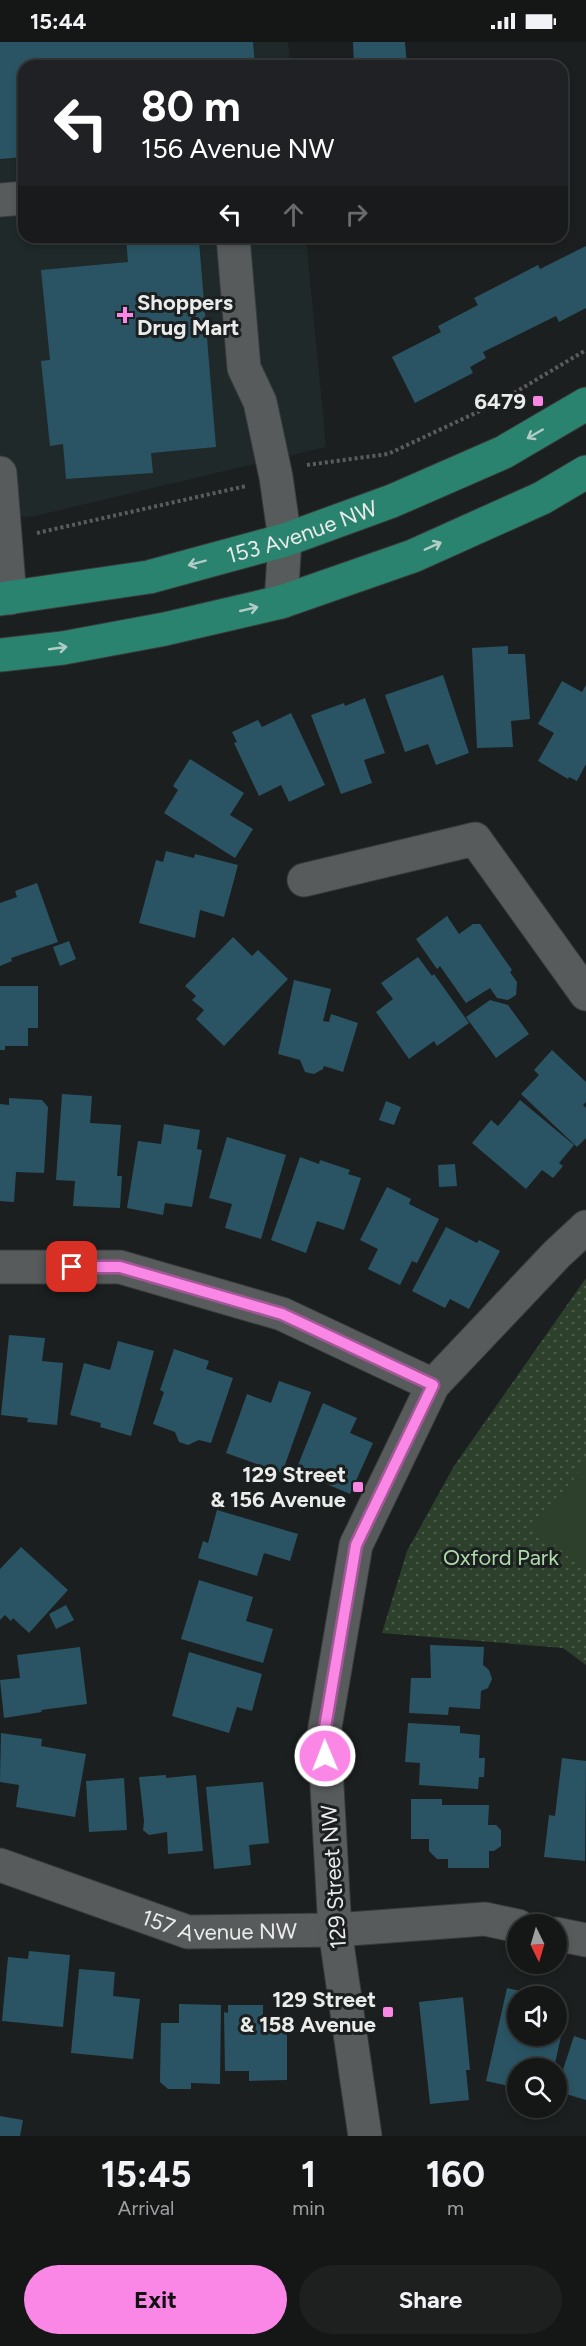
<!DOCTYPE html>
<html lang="en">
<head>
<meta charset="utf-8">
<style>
  :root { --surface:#151717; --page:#1e2020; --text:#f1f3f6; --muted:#9d9fa1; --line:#343636; --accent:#fa87e6 }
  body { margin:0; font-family:Figtree,sans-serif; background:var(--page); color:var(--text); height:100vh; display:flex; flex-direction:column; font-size:22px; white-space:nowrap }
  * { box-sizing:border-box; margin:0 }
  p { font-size:20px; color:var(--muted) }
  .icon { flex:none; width:33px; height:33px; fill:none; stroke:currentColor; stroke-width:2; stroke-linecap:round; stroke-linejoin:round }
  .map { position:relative; height:2094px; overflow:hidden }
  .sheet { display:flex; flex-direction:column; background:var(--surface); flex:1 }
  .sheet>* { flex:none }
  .hud { position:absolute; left:18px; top:18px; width:550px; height:183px; border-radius:18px; box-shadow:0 3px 9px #0003,0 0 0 2px var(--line); background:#202124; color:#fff; overflow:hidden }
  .needle { width:39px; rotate:175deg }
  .controls { position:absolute; left:507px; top:1872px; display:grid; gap:12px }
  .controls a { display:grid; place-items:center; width:60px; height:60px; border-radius:50%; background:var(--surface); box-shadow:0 3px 9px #0003,0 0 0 2px var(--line); font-size:30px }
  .pin { position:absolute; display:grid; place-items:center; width:51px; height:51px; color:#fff; margin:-26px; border-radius:12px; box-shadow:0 3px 9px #0006 }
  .me { position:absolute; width:66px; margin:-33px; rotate:359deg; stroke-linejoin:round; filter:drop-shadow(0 0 4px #0008) }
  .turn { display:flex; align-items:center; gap:21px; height:126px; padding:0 24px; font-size:27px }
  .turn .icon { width:78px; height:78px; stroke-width:2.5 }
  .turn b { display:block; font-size:42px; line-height:51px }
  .lanes { display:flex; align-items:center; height:57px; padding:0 24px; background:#0003; justify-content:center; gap:30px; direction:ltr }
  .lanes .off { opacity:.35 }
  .eta { display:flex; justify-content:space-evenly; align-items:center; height:102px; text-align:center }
  .eta b { font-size:36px; font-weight:700; line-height:42px }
  .button { display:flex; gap:12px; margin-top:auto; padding:12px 24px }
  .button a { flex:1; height:69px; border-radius:36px; background:var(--accent); color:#111; font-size:24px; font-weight:700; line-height:69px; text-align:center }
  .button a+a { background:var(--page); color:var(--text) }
  .status { display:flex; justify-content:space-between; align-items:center; height:42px; padding:0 30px; background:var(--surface); direction:ltr }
  .status svg { height:16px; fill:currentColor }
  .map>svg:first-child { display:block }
  .built { fill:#1f2929 }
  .grass { fill:url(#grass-dots) }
  .pitch { fill:#2c402b }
  .building { fill:#2a5463 }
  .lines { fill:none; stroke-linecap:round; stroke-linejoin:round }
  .minor-casing { stroke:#393b3b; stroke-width:35 }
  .major-casing { stroke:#393b3b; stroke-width:35 }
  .path { stroke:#5b5d5d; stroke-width:4; stroke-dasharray:3 3; stroke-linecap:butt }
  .minor { stroke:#585b5b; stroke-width:33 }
  .major { stroke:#2a836e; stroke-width:33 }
  .oneway { stroke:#b0ccc6 }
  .route-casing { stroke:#a25896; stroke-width:15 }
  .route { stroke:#fa87e6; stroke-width:10 }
  .poi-dot { fill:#fa87e6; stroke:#1c1f1f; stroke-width:2 }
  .labels { text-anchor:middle; stroke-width:6; stroke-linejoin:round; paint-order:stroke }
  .poi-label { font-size:22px; font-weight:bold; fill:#eaebeb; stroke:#1c1f1f; text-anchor:end }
  .street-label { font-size:22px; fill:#eaebeb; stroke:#1c1f1f }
  .park-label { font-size:22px; fill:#addba9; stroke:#1c1f1f }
</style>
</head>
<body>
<div class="status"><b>15:44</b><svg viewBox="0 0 49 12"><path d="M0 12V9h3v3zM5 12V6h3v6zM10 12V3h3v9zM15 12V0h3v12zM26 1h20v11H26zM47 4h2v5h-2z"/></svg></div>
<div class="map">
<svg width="586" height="2094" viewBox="0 0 586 2094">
  <defs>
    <pattern id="grass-dots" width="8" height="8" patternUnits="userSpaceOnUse" patternTransform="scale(1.5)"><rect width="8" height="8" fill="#2c402b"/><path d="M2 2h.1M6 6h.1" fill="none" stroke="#4b5c4a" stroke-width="1.8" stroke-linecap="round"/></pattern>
  </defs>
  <rect width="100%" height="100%" fill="#1c1f1f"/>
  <!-- built -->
  <path class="built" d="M0,0H288L290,24H24V195H306L326,405L35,474L0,477Z"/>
  <!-- grass -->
  <path class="grass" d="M586,1236V1623L563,1606L382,1591L407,1509L454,1424Z"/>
  <!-- pitch -->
  <path class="pitch" d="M586,1421V1527L534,1487Z"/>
  <!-- building -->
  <path class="building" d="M0,0H253L255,24H24V115L0,117Z
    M353,0H405L407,24H354Z
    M562,73L567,99H562Z
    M126,195H194L199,199L216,405L151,411L153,431L66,437L63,402L50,404L41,319L50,318L41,228L128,220Z
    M586,204V266L559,280L556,274L483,310L486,316L470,325L473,331L415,361L392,315L441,290L438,284L478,263L474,256L538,223L540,227Z
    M508,604V612H525L530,677L511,679L513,705L477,706L472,606Z
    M443,633L469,711L436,723L428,702L405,710L385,653Z
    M562,639L582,650L586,643V722L577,739L569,735L568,737L538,719L554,691L538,682Z
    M365,656L385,711L364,718L372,741L341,752L311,673L344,661L345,664Z
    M291,671L325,743L289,760L281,743L259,754L234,701L237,700L232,690L258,678L262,685Z
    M190,717L244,751L230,773L253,787L235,816L164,771L178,748L173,744Z
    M166,809L194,816L195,812L238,823L224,875L200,868L195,896L139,881L156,818L163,820Z
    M37,841L58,900L11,916L12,919L0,924V861L17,855L15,849Z
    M447,874L459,892L473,882H480L512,928L510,930L517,940L516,953L508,958L497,956L490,946L466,961L440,924L437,927L416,897Z
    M233,895L252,914L258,908L288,937L224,1004L196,977L204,968L192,958L196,954L185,944Z
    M69,899L76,917L60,924L53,905Z
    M418,915L432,934L434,932L469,981L437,1004L434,999L409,1017L376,970L393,957L381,941Z
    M294,938L331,947L323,979L329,980L331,972L358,981L343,1030L324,1024L323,1027L314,1032L305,1030L300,1018L278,1012Z
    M0,944H38V986H28V1004H5V1008H0Z
    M490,958L508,963L529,992L496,1016L466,975Z
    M552,1008L586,1040V1060L583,1063L586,1066V1096L577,1105L521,1052L539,1033L534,1028Z
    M62,1052L92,1054L90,1081L121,1083L117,1134H122L120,1166L73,1164L75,1139L56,1138Z
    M9,1056L42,1058L48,1065L44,1131L16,1130L14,1160L0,1159V1062L9,1063Z
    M520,1058L574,1103L559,1121L563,1124L553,1136L542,1128L526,1147L472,1101L491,1078L498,1084Z
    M386,1059L401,1065L394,1083L379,1078Z
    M164,1082L200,1088L197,1107L202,1108L192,1165L165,1161L163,1173L127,1166L138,1099L161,1102Z
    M227,1095L286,1113L261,1197L225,1186L232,1162L209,1156Z
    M300,1115L319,1122L320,1118L350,1128L348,1132L361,1136L344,1188L317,1179L306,1211L271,1198Z
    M455,1122L457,1144L439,1145L438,1123Z
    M387,1145L411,1157L409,1162L439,1177L417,1221L412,1219L400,1243L368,1227L378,1207L360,1198Z
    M446,1185L477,1201L479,1198L500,1209L469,1267L450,1257L445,1266L412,1249Z
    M9,1293L45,1296L42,1319L63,1321L57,1383L27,1380L28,1376L1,1373Z
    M118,1299L154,1309L131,1394L100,1385L101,1381L70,1373L84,1321L110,1328Z
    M174,1307L209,1319L206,1327L233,1336L211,1401L199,1398L188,1403L179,1400L175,1390L153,1382L164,1350L160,1348Z
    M279,1339L311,1350L282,1431L226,1411L247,1352L271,1361Z
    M323,1361L357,1376L350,1391L373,1401L350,1452L315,1437L317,1431L298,1423Z
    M217,1468L298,1492L290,1519L264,1511L257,1534L198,1516L203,1499L208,1501Z
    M21,1505L68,1548L29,1591L13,1576L11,1579L5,1573L0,1578V1527Z
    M199,1538L253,1555L246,1579L273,1587L263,1621L181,1597Z
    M66,1563L74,1578L56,1587L49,1572Z
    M430,1603L484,1605L483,1623L489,1628L492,1637L488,1646L481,1649L480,1667L449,1665L448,1673L409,1671L411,1636H431Z
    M80,1605L87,1662L41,1668L42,1670L4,1676L0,1638L20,1636L17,1613Z
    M189,1610L262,1632L252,1669L237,1665L229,1691L172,1674Z
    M408,1681L460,1684V1691L480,1693L479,1716H485L484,1735H479L478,1747L419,1743L420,1721L405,1720Z
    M1,1691L42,1697L41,1704L86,1712L75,1775L16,1765L19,1743L0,1740Z
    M562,1716L586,1719L585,1819L544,1815L549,1773L555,1774Z
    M166,1733V1736L196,1733L203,1809L168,1812L167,1790L149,1793L143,1788L144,1779L139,1735Z
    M124,1736L127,1788L89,1790L86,1739Z
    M263,1740L269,1801L249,1803L251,1823L214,1827L206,1745Z
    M411,1757H442V1763H489L488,1783H496L501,1788V1804L494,1809H489V1826H448V1817H437L429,1809V1797H411Z
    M29,1909L70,1913L63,1985L2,1979L8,1915L28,1917Z
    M79,1927L115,1930L113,1954L140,1957L133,2017L71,2011Z
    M507,1946L543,1954H518V1994H556V1983L563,1985L554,2026H518L513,2045L486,2039Z
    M463,1955L470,2028H466L469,2058L430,2062L419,1960Z
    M179,1962L221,1963L220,2042L191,2041V2047H168L160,2040L161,1981H179Z
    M228,1963H263V1981H287V2038L249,2039V2029H225L224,1970L228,1971Z
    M574,1994L586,1998V2058L556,2049Z
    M0,2074L23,2078L20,2094H0Z"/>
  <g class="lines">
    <!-- minor casing -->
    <g class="minor-casing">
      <g id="minor">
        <path d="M0,158L24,156"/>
        <path d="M233,195L244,326L260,360L276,435L285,498L281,560"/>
        <path d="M0,431L10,556"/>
        <path d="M304,838L475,797L586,952"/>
        <path d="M0,1225H120L282,1272L433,1343"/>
        <path id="s1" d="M0,1823L188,1890L335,1888L485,1877L518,1884"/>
        <path d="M556,1892L586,1898"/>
        <path d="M365,2094L335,1888L324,1691L356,1503L433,1343L557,1212L586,1185"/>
      </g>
    </g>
    <!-- major casing -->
    <g class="major-casing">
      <g id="major">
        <path id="s2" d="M0,557L149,535L285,498L392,459L504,410L586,362"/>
        <path d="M0,613L63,606L165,587L281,560L413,514L542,456L586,430"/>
      </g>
    </g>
    <!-- path -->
    <path class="path" d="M307,423L388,412L499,360L586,308
      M37,491L246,444"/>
    <!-- minor -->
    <use href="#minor" class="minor"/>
    <!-- major -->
    <use href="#major" class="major"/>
  </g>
  <!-- one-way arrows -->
  <defs><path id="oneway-shaft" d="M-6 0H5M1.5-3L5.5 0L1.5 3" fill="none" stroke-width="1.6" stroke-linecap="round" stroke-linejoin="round" transform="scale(1.5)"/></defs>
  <g class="oneway">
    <use href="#oneway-shaft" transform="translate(535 392) rotate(150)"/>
    <use href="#oneway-shaft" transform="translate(433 504) rotate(-24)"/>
    <use href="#oneway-shaft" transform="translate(197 521) rotate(165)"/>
    <use href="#oneway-shaft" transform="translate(249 567) rotate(-13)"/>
    <use href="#oneway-shaft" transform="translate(58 606) rotate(-8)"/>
  </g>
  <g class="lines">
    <!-- route casing -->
    <g class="route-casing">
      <path id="route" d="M72,1225H120L282,1272L433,1343L356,1503L324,1691L325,1714"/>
    </g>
    <!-- route -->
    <use href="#route" class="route"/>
  </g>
  <!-- markers -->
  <g class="poi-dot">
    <path d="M122 264h6v6h6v6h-6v6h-6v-6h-6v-6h6z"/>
    <rect x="532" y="353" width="12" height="12" rx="3"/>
    <rect x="352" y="1439" width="12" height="12" rx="3"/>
    <rect x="382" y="1964" width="12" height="12" rx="3"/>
  </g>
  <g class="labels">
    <!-- poi labels -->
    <g class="poi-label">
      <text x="137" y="268" text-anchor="start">Shoppers<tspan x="137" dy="25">Drug Mart</tspan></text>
      <text x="526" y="367">6479</text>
      <text x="346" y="1440">129 Street<tspan x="346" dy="25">&amp; 156 Avenue</tspan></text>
      <text x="376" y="1965">129 Street<tspan x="376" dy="25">&amp; 158 Avenue</tspan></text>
    </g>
    <!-- street labels -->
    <g class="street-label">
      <text dy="8" stroke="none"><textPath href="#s2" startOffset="310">153 Avenue NW</textPath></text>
      <text transform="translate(333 1835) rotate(-94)" y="8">129 Street NW</text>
      <text dy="8" stroke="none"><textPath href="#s1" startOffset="230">157 Avenue NW</textPath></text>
    </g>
    <!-- park labels -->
    <g class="park-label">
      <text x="501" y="1523">Oxford Park</text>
    </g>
  </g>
</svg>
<div class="controls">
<a><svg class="needle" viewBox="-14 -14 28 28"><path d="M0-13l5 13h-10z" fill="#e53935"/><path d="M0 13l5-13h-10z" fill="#9d9fa1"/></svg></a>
<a><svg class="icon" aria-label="sound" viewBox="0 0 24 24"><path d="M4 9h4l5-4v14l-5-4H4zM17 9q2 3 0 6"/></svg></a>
<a><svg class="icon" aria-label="search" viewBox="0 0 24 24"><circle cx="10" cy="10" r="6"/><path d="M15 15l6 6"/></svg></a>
</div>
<div class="pin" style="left:72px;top:1225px;background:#d93025"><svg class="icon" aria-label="arrive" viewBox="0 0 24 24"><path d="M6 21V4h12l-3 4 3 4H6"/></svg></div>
<svg class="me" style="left:325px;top:1714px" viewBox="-20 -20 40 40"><circle r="17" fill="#fa87e6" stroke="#fff" stroke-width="3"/><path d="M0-11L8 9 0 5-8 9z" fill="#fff"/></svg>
<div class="hud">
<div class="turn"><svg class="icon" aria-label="left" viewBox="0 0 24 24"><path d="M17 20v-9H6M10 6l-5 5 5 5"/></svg><div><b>80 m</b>156 Avenue NW</div></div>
<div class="lanes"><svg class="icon" aria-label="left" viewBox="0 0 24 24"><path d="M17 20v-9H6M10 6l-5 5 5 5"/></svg><svg class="icon off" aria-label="ahead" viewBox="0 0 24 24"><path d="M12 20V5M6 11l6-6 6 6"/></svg><svg class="icon off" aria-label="right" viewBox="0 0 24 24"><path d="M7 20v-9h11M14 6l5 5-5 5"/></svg></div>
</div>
</div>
<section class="sheet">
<div class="eta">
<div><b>15:45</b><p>Arrival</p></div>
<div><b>1</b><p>min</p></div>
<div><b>160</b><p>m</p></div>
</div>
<div class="button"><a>Exit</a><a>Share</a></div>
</section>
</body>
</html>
